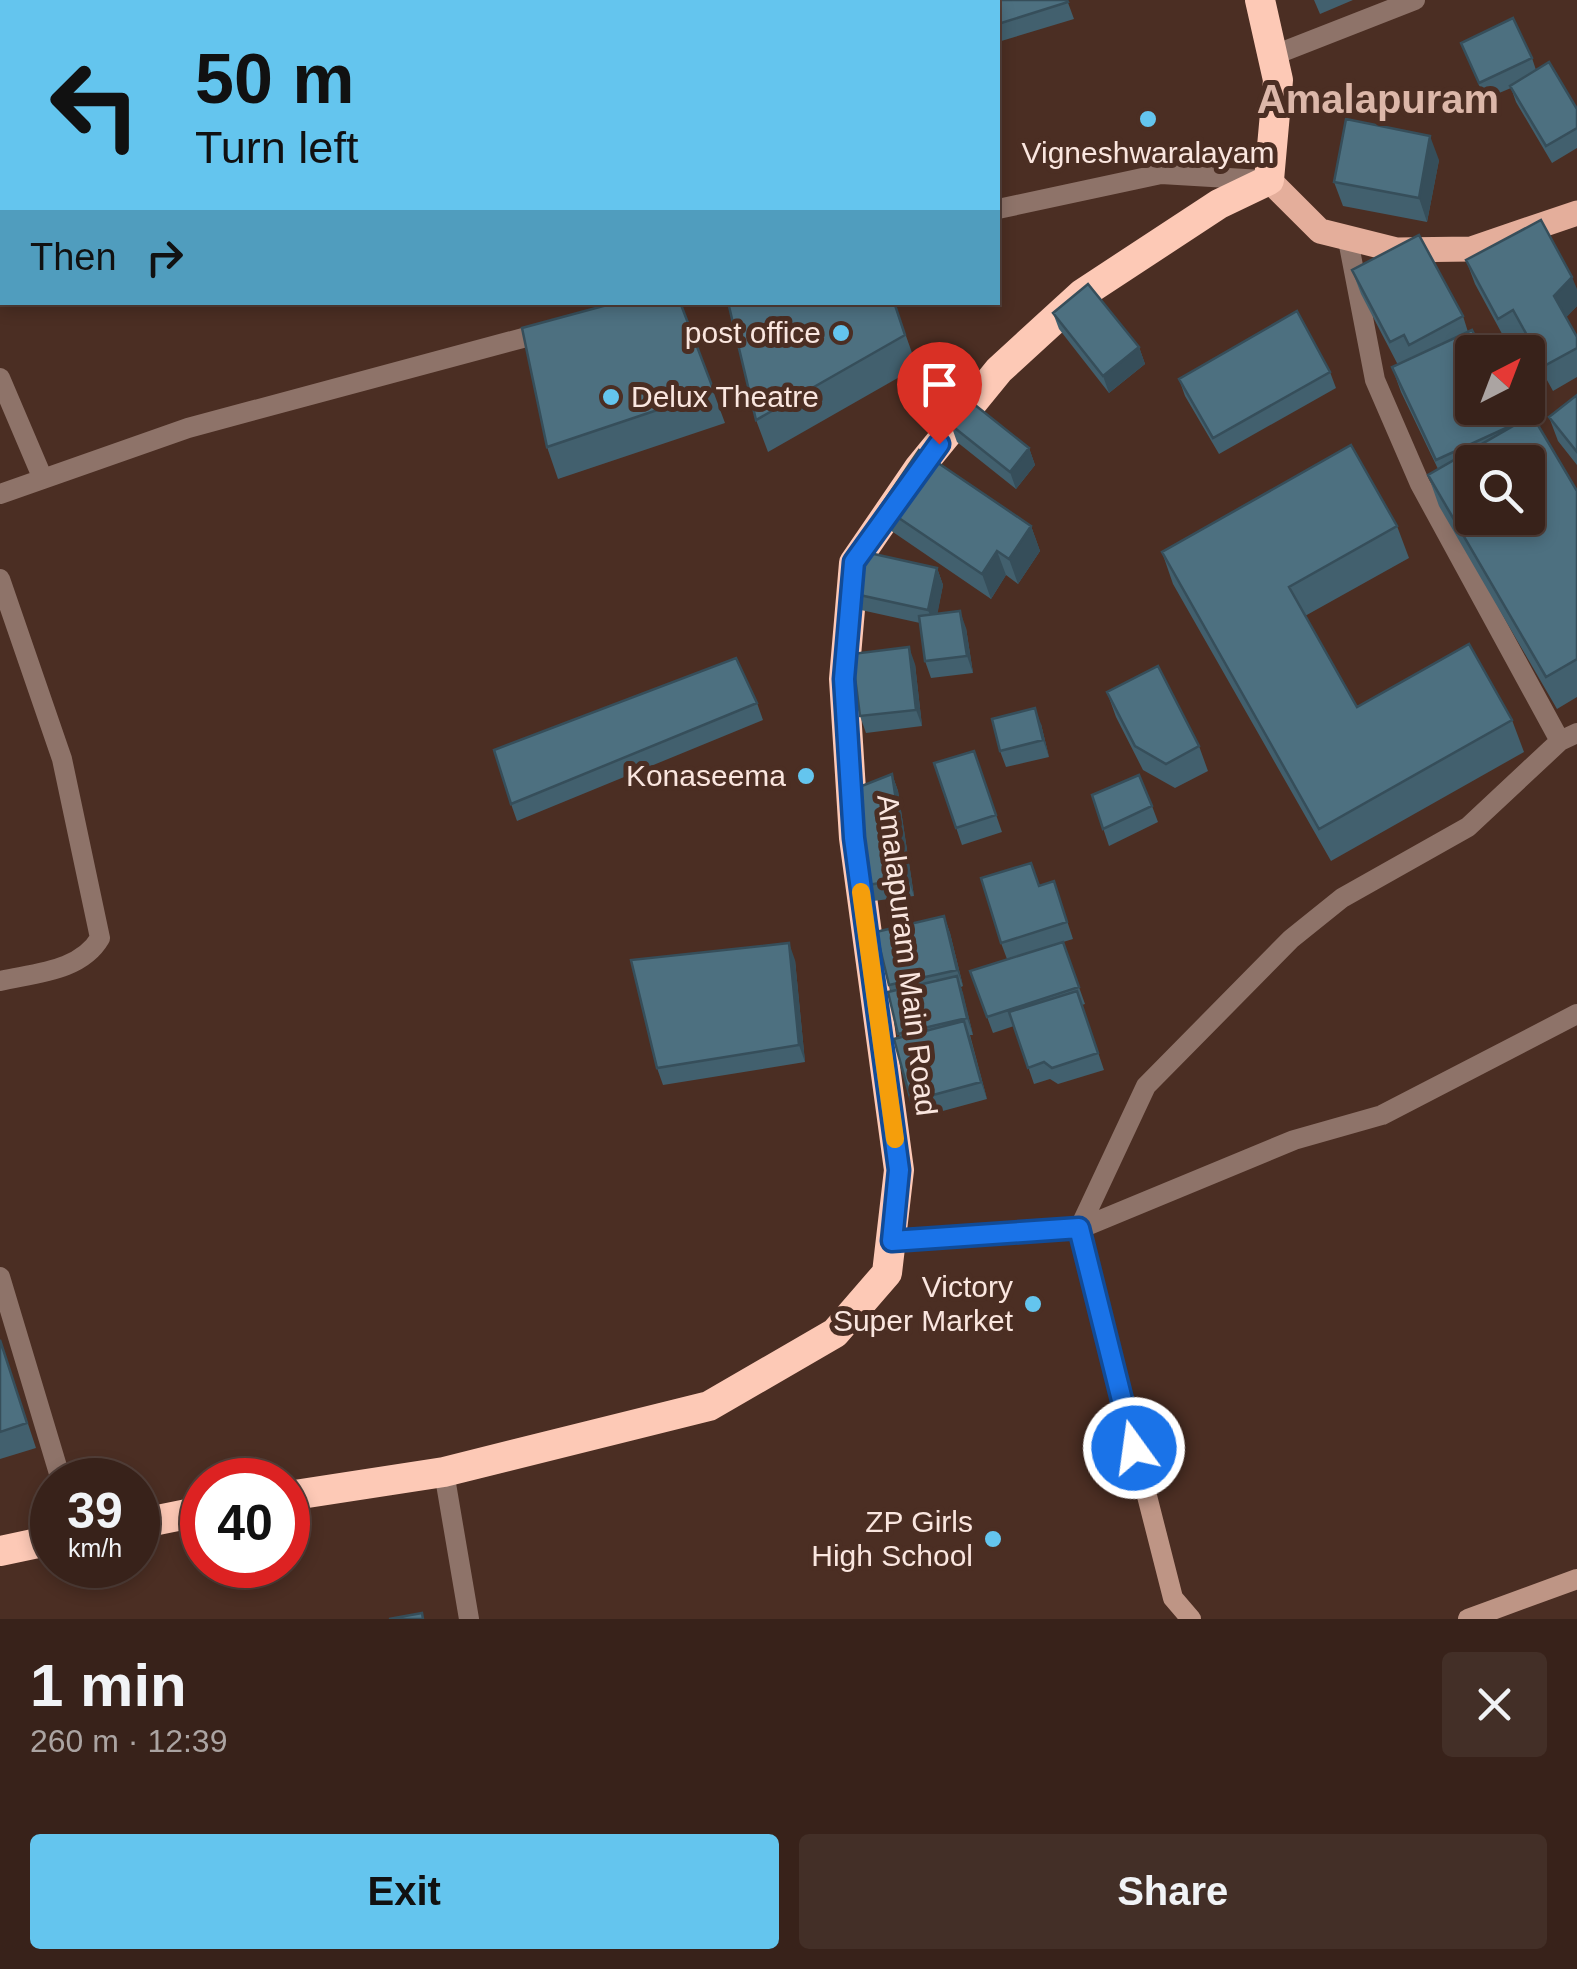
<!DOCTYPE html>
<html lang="en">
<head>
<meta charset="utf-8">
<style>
  :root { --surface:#38221a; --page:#432f27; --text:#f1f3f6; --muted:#aba4a2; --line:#523f39; --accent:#64c5ee }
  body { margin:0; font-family:Helvetica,sans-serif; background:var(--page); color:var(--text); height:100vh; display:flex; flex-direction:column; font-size:38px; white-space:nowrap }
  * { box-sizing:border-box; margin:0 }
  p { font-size:32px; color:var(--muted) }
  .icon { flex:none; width:55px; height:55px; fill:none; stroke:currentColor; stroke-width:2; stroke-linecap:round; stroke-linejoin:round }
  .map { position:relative; height:1619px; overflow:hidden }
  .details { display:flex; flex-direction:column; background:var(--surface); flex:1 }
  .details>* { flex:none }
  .top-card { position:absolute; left:0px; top:0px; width:1000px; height:305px; box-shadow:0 5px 15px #0003,0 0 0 2px var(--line); background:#64c5ee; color:#111; overflow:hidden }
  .needle { width:65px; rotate:42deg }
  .buttons { position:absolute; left:1455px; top:335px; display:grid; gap:20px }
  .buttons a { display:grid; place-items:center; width:90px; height:90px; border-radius:10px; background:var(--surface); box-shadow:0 5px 15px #0003,0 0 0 2px var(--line); font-size:50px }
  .speed { position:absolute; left:30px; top:1458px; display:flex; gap:20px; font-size:50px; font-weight:700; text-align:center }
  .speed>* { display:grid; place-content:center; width:130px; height:130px; border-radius:50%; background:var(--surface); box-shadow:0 5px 15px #0003,0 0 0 2px var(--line); line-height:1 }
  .speed small { font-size:25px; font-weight:400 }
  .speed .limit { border:15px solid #d22; background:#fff; color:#111 }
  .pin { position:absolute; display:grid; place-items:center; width:85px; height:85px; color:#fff; margin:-102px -42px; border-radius:50% 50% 50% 0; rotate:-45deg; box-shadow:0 0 10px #0007 }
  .pin .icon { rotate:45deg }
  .me { position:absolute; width:110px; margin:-55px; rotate:346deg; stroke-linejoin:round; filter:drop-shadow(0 0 8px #0008) }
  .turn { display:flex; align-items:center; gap:35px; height:210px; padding:0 30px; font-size:45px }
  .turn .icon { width:130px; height:130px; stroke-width:2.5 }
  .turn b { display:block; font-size:70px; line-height:85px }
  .then { display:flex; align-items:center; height:95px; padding:0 30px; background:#0003; gap:20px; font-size:38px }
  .round { display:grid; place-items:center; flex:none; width:105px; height:105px; border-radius:10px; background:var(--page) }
  .headline { display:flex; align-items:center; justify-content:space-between; height:170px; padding:0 30px }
  h1 { font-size:60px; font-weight:600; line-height:75px }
  .action { display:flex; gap:20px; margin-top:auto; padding:20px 30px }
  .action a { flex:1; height:115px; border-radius:10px; background:var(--accent); color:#111; font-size:40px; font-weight:600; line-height:115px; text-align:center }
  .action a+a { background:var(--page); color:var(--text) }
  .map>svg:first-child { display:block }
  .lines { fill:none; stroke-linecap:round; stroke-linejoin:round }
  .street { stroke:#8e7369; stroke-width:20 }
  .secondary { stroke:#be9585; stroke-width:20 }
  .primary { stroke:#e4ae9b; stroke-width:25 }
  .highway { stroke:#fdc9b6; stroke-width:30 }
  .wall { fill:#42606e }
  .shaded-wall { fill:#364e5a }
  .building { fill:#4d7080; stroke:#364e5a; stroke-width:2.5; fill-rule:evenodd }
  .route-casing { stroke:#114b97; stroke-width:25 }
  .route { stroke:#1a73e8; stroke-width:18 }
  .slow { stroke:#f59e0b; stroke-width:18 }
  .poi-dot { fill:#64c5ee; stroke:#4b2e23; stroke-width:4 }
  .labels { text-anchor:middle; stroke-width:10; stroke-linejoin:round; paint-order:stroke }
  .poi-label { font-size:30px; fill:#fae6df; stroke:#4b2e23; text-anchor:end }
  .street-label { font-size:30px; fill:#fae6df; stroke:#4b2e23 }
  .district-label { font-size:40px; font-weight:bold; fill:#dcb7a9; stroke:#4b2e23 }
</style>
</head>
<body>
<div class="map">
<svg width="1577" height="1619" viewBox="0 0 1577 1619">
  <rect width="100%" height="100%" fill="#4b2e23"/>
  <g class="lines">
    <!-- street -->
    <path class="street" d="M1272,56L1415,0
      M998,209L1161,174L1262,180
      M1348,240L1375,380L1420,484L1560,741
      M0,378L43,479
      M0,494L188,428L549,331
      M0,579L62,759L100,938C81,971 35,973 0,981
      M1079,1229L1146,1086L1291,939L1342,898L1468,827L1560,741L1577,733
      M1079,1229L1294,1140L1382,1115L1577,1014
      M0,1277L61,1480
      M444,1472L469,1619"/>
    <!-- secondary -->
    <path class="secondary" d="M892,1241L1079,1229L1173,1598L1191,1619
      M1468,1619L1577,1579"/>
    <!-- primary -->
    <path class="primary" d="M1269,180L1320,231L1396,250L1471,249L1577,213"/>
    <!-- highway -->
    <path class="highway" d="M288,1496L444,1472L709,1406L835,1333L887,1273L899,1170L854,838L844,679L854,563L919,468L999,370L1082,294L1219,204L1269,180L1278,80L1260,0
      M138,1524L202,1511
      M0,1551L52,1540"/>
  </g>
  <!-- wall -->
  <path class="wall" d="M1067,0L1074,19L998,42V2Z
    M1314,0H1353L1320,14Z
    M1461,43L1532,58L1536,70L1577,109V148L1552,163L1516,102L1511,88L1485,99Z
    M1439,160L1427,222L1343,206L1334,182Z
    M1466,260L1577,289V306L1566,317L1577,337V377L1553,391L1522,335L1507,343L1475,284Z
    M1352,270L1463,316L1468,332L1517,424L1577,491V697L1557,709L1439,506L1428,475L1438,469L1401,392L1392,367L1398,365L1361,294Z
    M680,302L725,423L558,479L547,447Z
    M894,302L917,367L768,452L756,420Z
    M1053,313L1139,347L1145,364L1109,393L1059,329Z
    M1330,372L1336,388L1219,454L1185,396L1179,379Z
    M1577,395V465L1558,441L1549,417Z
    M951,425L1029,448L1035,465L1016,489L957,442Z
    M881,506L1031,526L1040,551L1018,584L1006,575L991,599L890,530Z
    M1397,526L1409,558L1305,616L1357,707L1512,720L1524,752L1331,861L1173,584L1162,552Z
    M937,568L943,585L937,614L966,628L973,673L931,678L925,661L920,623L861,610L855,594Z
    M915,664L922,726L866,733L860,716Z
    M1107,692L1199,746L1208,771L1175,788L1143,770L1116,717Z
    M757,703L763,720L517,821L511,804Z
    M1041,724L1049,757L1006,767L1000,751Z
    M974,751L1002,832L962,845L934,763Z
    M892,774L898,791L914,896L873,901L867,885Z
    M1092,795L1152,806L1158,822L1109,846Z
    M1054,881L1073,939L1007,959L1001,943L1040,886Z
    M944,916L950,933L963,986L961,987L973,1035H970L987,1099L917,1118L911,1101L900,1038L888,992H891L889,985Z
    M1063,942L1085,1004L1082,1005L1104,1070L1058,1084L1050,1079L1034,1084L1014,1026L993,1033L970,971Z
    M795,960L805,1062L663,1085L657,1068Z
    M0,1339L36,1448L0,1459Z"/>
  <!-- shaded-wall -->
  <path class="shaded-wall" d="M1430,136L1439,160L1427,222L1419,198Z
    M1572,277L1577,289V306L1563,321L1554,296Z
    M1139,347L1145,364L1109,393L1103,376Z
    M1029,448L1035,465L1016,489L1010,472Z
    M1031,526L1040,551L1018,584L1009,559Z
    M997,551L1006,575L991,599L982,574Z
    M937,568L943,585L935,627L928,610Z
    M960,611L966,628L973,673L967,656Z
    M909,647L915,664L922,726L916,710Z
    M1035,708L1041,724L1049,757L1043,740Z
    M892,774L898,791L914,896L908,879Z
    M944,916L950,933L963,986L957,970Z
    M789,943L795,960L805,1062L799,1045Z
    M957,976L963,993L973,1035L967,1018Z
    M964,1021L970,1037L987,1099L981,1082Z"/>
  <!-- building -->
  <path class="building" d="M732,0H833L834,2H733Z
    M982,0H1067L1068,2L998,24V2H983Z
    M1513,18L1532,58L1479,83L1461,43Z
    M1549,62L1577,109V128L1546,146L1510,86Z
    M1346,119L1430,136L1419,198L1334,182Z
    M1541,220L1572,277L1554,296L1577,337V348L1544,366L1513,310L1498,319L1466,260Z
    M1419,235L1463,316L1409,345L1404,335L1390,342L1352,270Z
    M1088,284L1139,347L1103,376L1053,313Z
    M618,302H680L714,391L547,447L522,328Z
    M728,302H894L905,335L756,420Z
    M1297,311L1330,372L1213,438L1179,379Z
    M1472,330L1483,352H1472V408H1509L1517,423L1436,460L1392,367Z
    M1577,395V452L1549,417Z
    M970,401L1029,448L1010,472L951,425Z
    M1532,415L1577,491V659L1546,677L1428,475ZM1472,462H1528V518H1472Z
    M1351,445L1397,526L1289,587L1357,707L1469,644L1512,720L1319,829L1162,552Z
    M919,450L1031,526L1009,559L997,551L982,574L881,506Z
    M865,552L937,568L928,610L855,594Z
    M960,611L967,656L925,661L919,616Z
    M909,647L916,710L860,716L852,654Z
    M736,658L757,703L511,804L494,750Z
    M1158,666L1199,746L1166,764L1135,746L1107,692Z
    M1035,708L1043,740L1000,751L992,719Z
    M974,751L996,815L956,828L934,763Z
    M892,774L908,879L867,885L854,789Z
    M1139,775L1152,806L1103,829L1092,795Z
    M1031,863L1039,886L1054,881L1067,922L1001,943L981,878Z
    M944,916L957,970L889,985L876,932Z
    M1063,942L1079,987L987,1017L970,971Z
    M789,943L799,1045L657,1068L631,960Z
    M957,976L967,1018L898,1034L888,992Z
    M1077,991L1098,1053L1052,1068L1044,1062L1028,1068L1009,1012Z
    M964,1021L981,1082L911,1101L894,1039Z
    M0,1340L27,1423L0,1432Z
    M422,1613L423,1619H389Z"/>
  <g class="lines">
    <!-- route casing -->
    <g class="route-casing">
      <path id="route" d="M939,444L854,562L844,679L854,838L899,1170L892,1241L1079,1228L1134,1448"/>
    </g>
    <!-- route -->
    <use href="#route" class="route"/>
    <!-- slow -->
    <path class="slow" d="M861,892L895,1139"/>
  </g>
  <!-- markers -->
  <g class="poi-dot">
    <circle cx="1148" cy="119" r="10"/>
    <circle cx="841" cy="333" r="10"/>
    <circle cx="611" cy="397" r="10"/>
    <circle cx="806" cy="776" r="10"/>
    <circle cx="1033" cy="1304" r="10"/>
    <circle cx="993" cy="1539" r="10"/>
  </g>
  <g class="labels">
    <!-- poi labels -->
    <g class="poi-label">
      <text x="1148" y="163" text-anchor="middle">Vigneshwaralayam</text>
      <text x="821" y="343">post office</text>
      <text x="631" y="407" text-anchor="start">Delux Theatre</text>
      <text x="786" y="786">Konaseema</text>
      <text x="1013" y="1297">Victory<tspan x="1013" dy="34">Super Market</tspan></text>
      <text x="973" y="1532">ZP Girls<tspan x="973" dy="34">High School</tspan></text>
    </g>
    <!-- street labels -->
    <g class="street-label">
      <text transform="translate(907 955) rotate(83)" y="10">Amalapuram Main Road</text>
    </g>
    <!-- district labels -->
    <g class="district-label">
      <text x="1378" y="113">Amalapuram</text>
    </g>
  </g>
</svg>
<div class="buttons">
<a><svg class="needle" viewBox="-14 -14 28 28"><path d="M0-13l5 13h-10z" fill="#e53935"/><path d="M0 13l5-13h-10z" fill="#aba4a2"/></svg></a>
<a><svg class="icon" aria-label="search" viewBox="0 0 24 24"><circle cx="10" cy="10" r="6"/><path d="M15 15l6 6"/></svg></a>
</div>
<div class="speed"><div>39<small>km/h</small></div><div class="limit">40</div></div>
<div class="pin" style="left:939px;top:444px;background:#d93025"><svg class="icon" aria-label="arrive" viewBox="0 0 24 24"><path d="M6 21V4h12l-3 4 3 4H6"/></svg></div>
<svg class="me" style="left:1134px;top:1448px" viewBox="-20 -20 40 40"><circle r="17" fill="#1a73e8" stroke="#fff" stroke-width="3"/><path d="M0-11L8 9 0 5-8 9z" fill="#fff"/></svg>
<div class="top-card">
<div class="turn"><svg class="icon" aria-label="left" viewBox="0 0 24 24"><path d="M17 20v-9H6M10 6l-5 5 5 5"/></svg><div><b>50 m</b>Turn left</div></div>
<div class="then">Then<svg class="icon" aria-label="right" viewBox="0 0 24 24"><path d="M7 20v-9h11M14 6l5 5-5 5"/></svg></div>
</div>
</div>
<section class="details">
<div class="headline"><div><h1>1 min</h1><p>260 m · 12:39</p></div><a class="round"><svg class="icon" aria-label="close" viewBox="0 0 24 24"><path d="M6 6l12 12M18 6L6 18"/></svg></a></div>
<div class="action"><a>Exit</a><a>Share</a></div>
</section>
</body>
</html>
